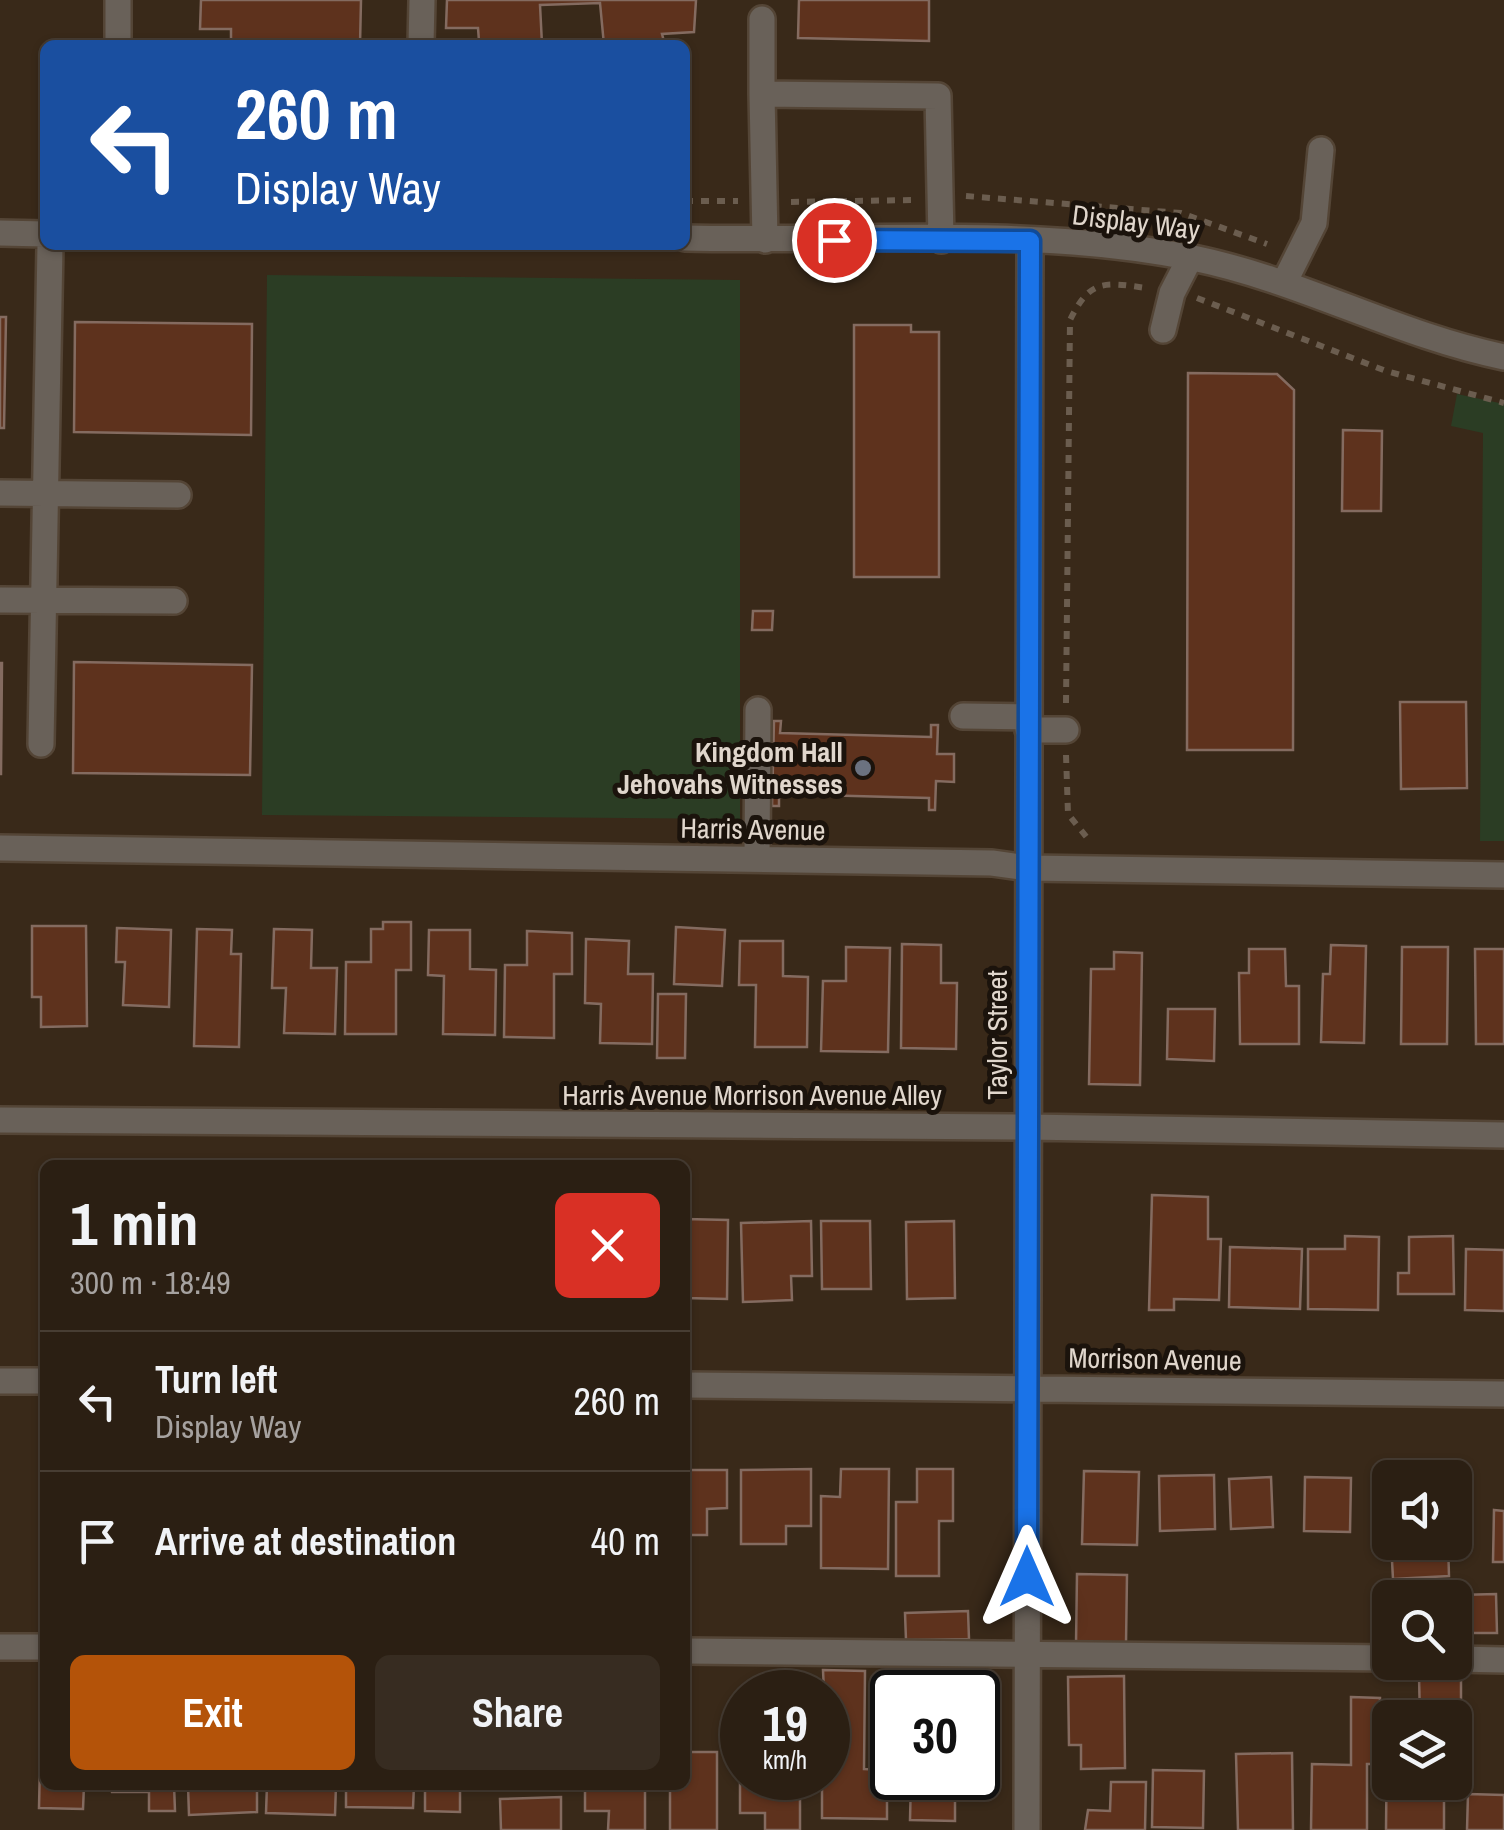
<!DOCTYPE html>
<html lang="en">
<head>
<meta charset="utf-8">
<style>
  :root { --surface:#2b1f13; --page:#372c21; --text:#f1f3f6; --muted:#a6a2a0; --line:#473d33; --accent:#b45309 }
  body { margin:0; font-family:"Archivo Narrow",sans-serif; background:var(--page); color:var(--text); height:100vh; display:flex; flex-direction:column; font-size:38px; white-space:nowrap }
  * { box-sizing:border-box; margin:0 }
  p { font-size:32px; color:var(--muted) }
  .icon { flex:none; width:55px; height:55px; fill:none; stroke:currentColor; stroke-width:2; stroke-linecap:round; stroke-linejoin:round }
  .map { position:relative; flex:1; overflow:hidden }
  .details { position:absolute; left:40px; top:1160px; width:650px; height:630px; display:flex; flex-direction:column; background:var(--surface); border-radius:15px; box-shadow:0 2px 8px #0004,0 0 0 2px var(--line) }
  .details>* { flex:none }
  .guide { position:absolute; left:40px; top:40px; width:650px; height:210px; border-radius:15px; box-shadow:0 2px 8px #0004,0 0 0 2px var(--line); background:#1a4fa0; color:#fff; overflow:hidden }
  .fabs { position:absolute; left:1372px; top:1460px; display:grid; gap:20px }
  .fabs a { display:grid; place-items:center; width:100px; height:100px; border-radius:15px; background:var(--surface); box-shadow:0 2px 8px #0004,0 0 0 2px var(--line); font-size:50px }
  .speed { position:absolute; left:720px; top:1670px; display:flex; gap:20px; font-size:50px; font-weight:700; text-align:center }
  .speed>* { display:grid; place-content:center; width:130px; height:130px; border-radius:50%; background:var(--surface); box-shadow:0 2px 8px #0004,0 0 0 2px var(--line); line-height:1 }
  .speed small { font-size:25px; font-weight:400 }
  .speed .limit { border:5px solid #111; border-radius:15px; background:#fff; color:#111 }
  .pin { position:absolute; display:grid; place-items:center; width:85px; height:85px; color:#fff; margin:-42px; border:5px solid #fff; border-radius:50%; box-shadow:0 2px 10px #0007 }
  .me { position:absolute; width:110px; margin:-55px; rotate:0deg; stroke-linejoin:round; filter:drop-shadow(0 0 8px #0008) }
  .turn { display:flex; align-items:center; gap:35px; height:210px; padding:0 30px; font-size:45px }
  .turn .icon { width:130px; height:130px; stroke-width:2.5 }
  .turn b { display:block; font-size:70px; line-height:85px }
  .round { display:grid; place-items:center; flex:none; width:105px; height:105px; border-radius:15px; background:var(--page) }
  .headline { display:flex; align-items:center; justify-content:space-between; height:170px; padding:0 30px }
  h1 { font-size:60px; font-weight:700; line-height:75px }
  .action { display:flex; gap:20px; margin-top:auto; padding:20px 30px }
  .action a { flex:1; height:115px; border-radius:15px; background:var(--accent); color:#fff; font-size:40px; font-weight:700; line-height:115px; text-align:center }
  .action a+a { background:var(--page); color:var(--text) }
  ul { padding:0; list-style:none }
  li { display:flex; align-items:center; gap:30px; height:140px; padding:0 30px; border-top:2px solid var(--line) }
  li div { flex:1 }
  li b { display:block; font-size:38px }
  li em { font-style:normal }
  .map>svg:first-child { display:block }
  .green { fill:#2b3d24 }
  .building { fill:#5e321d; stroke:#846b60; stroke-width:2.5 }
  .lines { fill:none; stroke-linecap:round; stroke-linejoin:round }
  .minor-casing { stroke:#544536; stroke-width:30 }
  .path { stroke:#6b5d4f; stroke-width:6; stroke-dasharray:8 8; stroke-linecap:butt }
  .minor { stroke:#696159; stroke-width:25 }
  .route-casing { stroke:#114b97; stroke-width:25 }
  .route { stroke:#1a73e8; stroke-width:18 }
  .worship-dot { fill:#6b7280; stroke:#1b130c; stroke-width:4 }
  .labels { text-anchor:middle; stroke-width:10; stroke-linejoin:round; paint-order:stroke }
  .street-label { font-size:28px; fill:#e0d6cc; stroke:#1b130c }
  .poi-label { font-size:28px; font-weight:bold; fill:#e0d6cc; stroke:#1b130c; text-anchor:end }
</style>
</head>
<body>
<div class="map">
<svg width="1504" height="1830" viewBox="0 0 1504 1830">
  <rect width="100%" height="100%" fill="#392919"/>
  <!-- green -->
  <path class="green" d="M267,275L740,280V819L262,815Z
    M1457,394L1504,404V841H1480L1483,433L1451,426Z"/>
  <!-- building -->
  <path class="building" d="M201,0H361L360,45H231V29H200Z
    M447,0H696L694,32L662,34L665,45H604L600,3L540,5L542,44L479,41L478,28H446Z
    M799,0H929V41L798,38Z
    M0,317H6L4,428H0Z
    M75,322L252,324L251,435L74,432Z
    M854,325H911V332H939V577H854Z
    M1188,373L1277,374L1294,390L1293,750H1187Z
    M1343,430L1382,431L1381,511H1342Z
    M753,611H773L772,630H752Z
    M74,662L252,665L250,775L73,773Z
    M0,663H2L1,774H0Z
    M1400,702H1466L1467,788L1401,789Z
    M774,721H781L780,733L931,737V725H938L937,754H954V782L936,781L935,810H929V798L779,794V806H772Z
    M383,922H411V970H396V1034H345L346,962H371V929H383Z
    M32,926H86L87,1026L41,1027V997H32Z
    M676,927L725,930L722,986L674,984Z
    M117,928L171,930L169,1007L123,1005L125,962H116Z
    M197,929L232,930L231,954H241L239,1047L194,1046Z
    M274,929L312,930L311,968H337L335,1034L284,1033L286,988H272Z
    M429,930H470V969L496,970L495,1035L443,1034L444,976L428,975Z
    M527,931L572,933V974H554V1038L504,1037L505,965H527Z
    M586,939L629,941L628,974H653L652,1044L600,1043L601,1004L585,1003Z
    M740,941H783V976L808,977L807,1047H755L756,985H739Z
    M902,944L941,945V983H957L956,1049L901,1048Z
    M1331,945L1366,946L1364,1043L1321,1042L1323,974H1330Z
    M846,947L890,948L888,1052L821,1051L823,981H846Z
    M1402,947H1448L1447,1044H1401Z
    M1249,949H1285L1286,986H1299V1044H1240L1239,973H1249Z
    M1475,949H1504V1044H1476Z
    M1114,952L1142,953L1140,1085L1089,1084L1091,969H1114Z
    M658,994H686L685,1058H657Z
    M1168,1009H1215L1214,1061L1167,1059Z
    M1152,1195L1208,1197V1239H1221L1219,1300L1174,1299V1310H1149Z
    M685,1219L728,1220L727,1299L685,1298Z
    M811,1221L812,1276H791L792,1300L743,1302L741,1223Z
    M821,1221H870L871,1289H822Z
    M954,1221L955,1298L907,1299L906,1222Z
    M45,1227V1295H41L40,1228Z
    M1345,1236L1379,1237L1378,1310L1308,1309V1249H1345Z
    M1453,1236L1454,1294H1398V1273H1409V1237Z
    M1230,1247L1302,1249L1300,1309L1229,1307Z
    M1466,1249L1504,1250V1311L1465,1310Z
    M40,1463H45V1530L41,1531Z
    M811,1469V1526H786V1544H741V1470Z
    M841,1469H889L888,1569L821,1568V1496L840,1497Z
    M917,1469H953V1521H939V1576H896V1502H917Z
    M685,1470H727V1508L707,1509V1535H685Z
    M1084,1471L1139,1472L1137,1545L1082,1544Z
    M1214,1475L1215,1529L1160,1531L1159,1476Z
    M1271,1477L1273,1527L1231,1529L1229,1479Z
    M1305,1477L1351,1478L1350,1532L1304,1531Z
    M1494,1510L1504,1511V1562H1493Z
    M1391,1542H1448L1449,1576L1393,1579Z
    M1077,1574L1127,1575L1126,1644H1076Z
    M1496,1594L1497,1633H1459L1458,1595Z
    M968,1611L969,1639L906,1640L905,1613Z
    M1380,1622H1390V1646H1380Z
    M823,1670L865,1671L864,1769L887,1770V1819L822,1818V1778H828Z
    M1124,1676L1125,1768L1081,1769V1745H1069L1068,1677Z
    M1419,1676H1461V1723H1455V1718H1420Z
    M1351,1697L1380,1698V1764H1367V1830H1311L1312,1764L1351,1765Z
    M41,1716L45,1717V1785H84L83,1809L39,1808Z
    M1387,1729L1390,1782H1444V1830H1386Z
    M740,1739L742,1778H800V1830H765V1813H740Z
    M685,1752H717V1830H670V1785H685Z
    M1292,1753L1293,1830H1238L1236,1754Z
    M1153,1770L1204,1771L1203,1828L1152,1827Z
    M911,1778H955V1821L910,1820Z
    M1111,1782H1146L1145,1830H1085L1088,1810L1110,1811Z
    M111,1785H174L175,1811H149V1792H112Z
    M188,1785H257V1812L189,1815Z
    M267,1785H336L335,1815L266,1813Z
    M346,1785H414L413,1808L346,1807Z
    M425,1785H460V1812L425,1811Z
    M585,1785H645V1830H608L609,1811H585Z
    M1468,1794L1504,1795V1830H1467Z
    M561,1797V1830H501L500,1799Z"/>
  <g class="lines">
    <!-- minor casing -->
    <g class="minor-casing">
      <path id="minor" d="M118,0V45
        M421,45L422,0
        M762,94V19
        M0,233L45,234
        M685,238C853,242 1028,225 1193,258C1301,280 1397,335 1504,357
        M765,240L762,94L938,96L941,240
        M1284,283L1314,223L1321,150
        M1163,330L1172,293L1190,258
        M0,493L178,495
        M0,600L174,601
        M963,716L1028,717
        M1028,730H1066
        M41,744L50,245
        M0,848L992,863L1028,868L1504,875
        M757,859L758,710
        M0,1120L1027,1127L1504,1135
        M0,1381H45
        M685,1385L1504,1394
        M0,1647H45
        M685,1651L1390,1658
        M1455,1659L1504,1660
        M1027,1830L1030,241"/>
    </g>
    <!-- path -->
    <path class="path" d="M966,196L1181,213L1267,244
      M685,201H738
      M791,202L913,200
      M1197,298L1386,371L1504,403
      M1066,703L1070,320C1090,279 1104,282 1146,288
      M1066,755L1068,814L1089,840"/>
    <!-- minor -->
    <use href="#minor" class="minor"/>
  </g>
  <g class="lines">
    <!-- route casing -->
    <g class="route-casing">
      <path id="route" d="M834,240L1030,241L1027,1577"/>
    </g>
    <!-- route -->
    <use href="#route" class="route"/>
  </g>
  <!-- markers -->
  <circle class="worship-dot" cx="863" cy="768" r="10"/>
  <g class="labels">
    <!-- street labels -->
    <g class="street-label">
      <text transform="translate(1136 222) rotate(7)" y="10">Display Way</text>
      <text transform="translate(753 829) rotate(1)" y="10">Harris Avenue</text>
      <text transform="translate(997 1035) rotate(-90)" y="10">Taylor Street</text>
      <text x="752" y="1105">Harris Avenue Morrison Avenue Alley</text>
      <text transform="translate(1155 1359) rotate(1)" y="10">Morrison Avenue</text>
    </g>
    <!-- poi labels -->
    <g class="poi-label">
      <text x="843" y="762">Kingdom Hall<tspan x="843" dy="32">Jehovahs Witnesses</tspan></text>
    </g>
  </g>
</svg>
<div class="fabs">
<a><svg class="icon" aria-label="sound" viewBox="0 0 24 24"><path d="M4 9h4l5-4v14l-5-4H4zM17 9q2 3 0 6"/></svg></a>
<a><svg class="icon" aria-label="search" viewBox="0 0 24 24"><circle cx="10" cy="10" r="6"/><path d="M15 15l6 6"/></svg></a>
<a><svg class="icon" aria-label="layers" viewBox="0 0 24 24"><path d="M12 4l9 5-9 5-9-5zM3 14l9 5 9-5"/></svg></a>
</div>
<div class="speed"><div>19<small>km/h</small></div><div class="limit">30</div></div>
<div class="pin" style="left:834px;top:240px;background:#d93025"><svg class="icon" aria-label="arrive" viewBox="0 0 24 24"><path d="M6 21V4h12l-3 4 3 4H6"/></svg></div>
<svg class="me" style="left:1027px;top:1577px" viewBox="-20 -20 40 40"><path d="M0-17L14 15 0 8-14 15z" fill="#1a73e8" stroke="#fff" stroke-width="4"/></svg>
<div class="guide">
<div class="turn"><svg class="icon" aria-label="left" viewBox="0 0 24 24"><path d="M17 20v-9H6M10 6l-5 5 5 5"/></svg><div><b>260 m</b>Display Way</div></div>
</div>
<section class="details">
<div class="headline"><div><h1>1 min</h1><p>300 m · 18:49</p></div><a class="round" style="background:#d93025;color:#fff"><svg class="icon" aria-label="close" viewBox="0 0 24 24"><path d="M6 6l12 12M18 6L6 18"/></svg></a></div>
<ul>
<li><svg class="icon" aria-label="left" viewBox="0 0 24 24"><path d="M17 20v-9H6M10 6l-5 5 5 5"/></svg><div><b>Turn left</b><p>Display Way</p></div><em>260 m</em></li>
<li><svg class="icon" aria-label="arrive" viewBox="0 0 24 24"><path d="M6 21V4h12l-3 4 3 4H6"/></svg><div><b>Arrive at destination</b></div><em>40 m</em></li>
</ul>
<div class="action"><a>Exit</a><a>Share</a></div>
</section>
</div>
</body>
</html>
